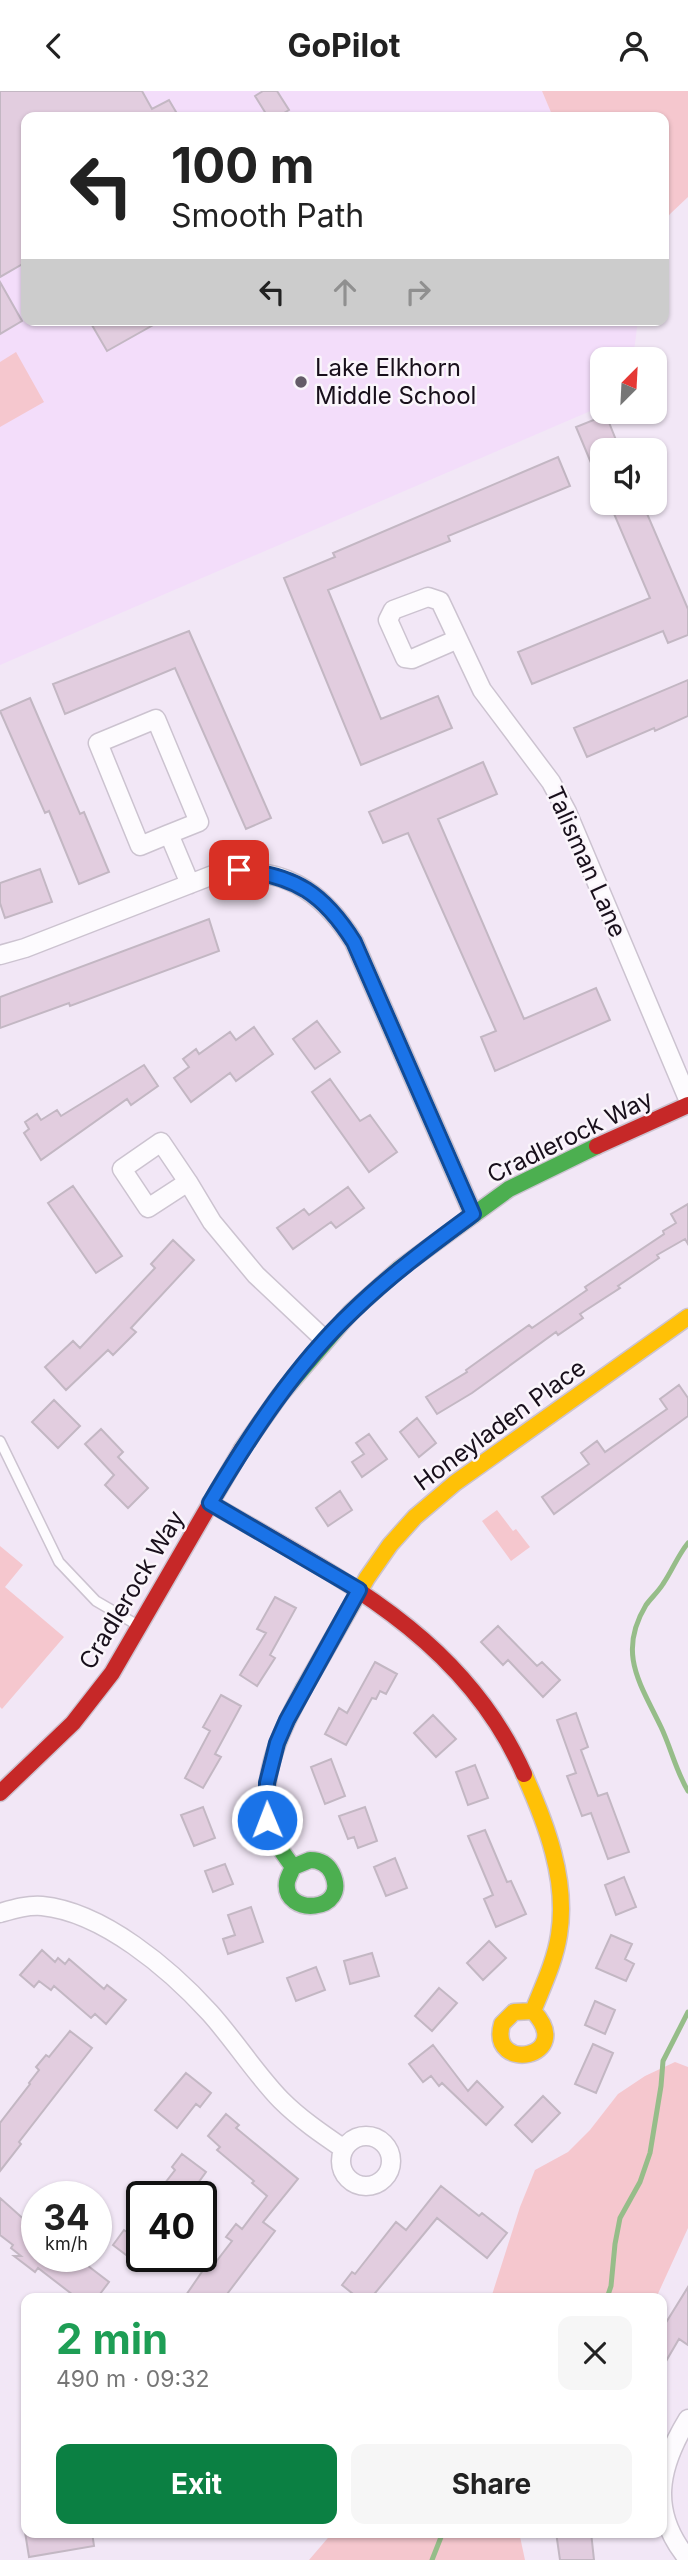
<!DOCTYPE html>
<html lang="en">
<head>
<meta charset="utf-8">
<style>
  :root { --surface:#fff; --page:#f6f6f6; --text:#222; --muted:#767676; --accent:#0b8043 }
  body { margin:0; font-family:Inter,sans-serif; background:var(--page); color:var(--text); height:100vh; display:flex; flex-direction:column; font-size:26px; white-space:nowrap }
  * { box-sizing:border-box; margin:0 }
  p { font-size:23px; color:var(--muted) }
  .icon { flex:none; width:38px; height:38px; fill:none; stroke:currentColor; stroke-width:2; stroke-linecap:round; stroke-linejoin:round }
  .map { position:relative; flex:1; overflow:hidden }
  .sheet { position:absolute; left:21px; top:2202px; width:646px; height:245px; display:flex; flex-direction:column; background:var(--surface); border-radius:14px; box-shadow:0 2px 5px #0004 }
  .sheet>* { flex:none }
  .top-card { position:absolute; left:21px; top:21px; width:648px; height:214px; border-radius:14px; box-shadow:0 2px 5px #0004; background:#fff; color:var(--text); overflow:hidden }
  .needle { width:46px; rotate:24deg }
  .tools { position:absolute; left:590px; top:256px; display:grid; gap:14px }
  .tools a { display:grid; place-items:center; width:77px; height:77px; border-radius:14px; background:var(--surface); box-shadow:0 2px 5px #0004; font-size:35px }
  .speed { position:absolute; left:21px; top:2090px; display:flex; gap:14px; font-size:35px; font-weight:700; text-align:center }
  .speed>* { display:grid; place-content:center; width:91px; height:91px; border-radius:50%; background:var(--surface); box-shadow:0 2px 5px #0004; line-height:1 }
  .speed small { font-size:18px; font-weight:400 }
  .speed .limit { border:4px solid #111; border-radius:10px; background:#fff; color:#111 }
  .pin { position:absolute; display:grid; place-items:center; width:60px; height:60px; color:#fff; margin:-30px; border-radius:14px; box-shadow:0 4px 10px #0006 }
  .me { position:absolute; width:77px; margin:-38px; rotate:359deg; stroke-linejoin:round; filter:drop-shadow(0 0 5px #0008) }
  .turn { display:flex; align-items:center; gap:24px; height:147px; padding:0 35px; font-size:32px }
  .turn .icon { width:91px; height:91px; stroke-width:2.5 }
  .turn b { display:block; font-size:49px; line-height:60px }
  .lanes { display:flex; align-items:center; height:66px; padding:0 35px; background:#0003; justify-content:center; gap:35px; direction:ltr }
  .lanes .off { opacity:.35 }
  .round { display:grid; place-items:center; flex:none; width:74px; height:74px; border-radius:14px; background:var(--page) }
  .head { display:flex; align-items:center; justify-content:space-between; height:119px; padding:0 35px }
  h1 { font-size:42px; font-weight:700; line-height:52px; color:#1e9e55 }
  .cta { display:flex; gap:14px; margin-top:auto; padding:14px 35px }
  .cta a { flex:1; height:80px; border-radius:14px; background:var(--accent); color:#fff; font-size:28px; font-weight:700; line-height:80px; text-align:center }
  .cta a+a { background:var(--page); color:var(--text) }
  header { display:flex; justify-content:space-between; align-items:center; height:91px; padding:0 35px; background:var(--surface); font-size:32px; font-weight:700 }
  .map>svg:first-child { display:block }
  .built { fill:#f3ddfa }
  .green { fill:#f5c7ce }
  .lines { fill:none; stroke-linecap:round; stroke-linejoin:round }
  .stream { stroke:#96bd89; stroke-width:5 }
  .building { fill:#e2cddf; stroke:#c3b7c3; stroke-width:2 }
  .lane-casing { stroke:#ccc3d0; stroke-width:12 }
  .street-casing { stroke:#ccc3d0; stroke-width:21 }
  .fast-casing { stroke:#ccc3d0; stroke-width:19 }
  .slow-casing { stroke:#ccc3d0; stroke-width:19 }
  .jam-casing { stroke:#ccc3d0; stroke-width:19 }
  .lane { stroke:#fdfbfe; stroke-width:9 }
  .street { stroke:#fdfbfe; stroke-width:18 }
  .fast { stroke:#4caf50; stroke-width:16 }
  .slow { stroke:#ffc107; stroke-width:16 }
  .jam { stroke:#c62828; stroke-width:16 }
  .route-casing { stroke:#114b97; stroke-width:18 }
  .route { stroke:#1a73e8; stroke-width:12 }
  .poi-dot { fill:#645b68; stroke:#faf5fb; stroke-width:2.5 }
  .labels { text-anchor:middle; stroke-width:5; stroke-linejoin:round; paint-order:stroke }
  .poi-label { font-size:24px; fill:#180f1b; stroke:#faf5fb; text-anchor:start }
  .street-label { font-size:24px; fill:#180f1b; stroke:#faf5fb }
</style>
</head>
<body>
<header><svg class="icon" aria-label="back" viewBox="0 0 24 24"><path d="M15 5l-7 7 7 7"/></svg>GoPilot<svg class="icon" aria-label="person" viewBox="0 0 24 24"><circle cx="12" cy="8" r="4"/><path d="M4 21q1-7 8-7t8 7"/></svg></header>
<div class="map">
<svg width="688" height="2469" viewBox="0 0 688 2469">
  <rect width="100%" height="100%" fill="#f2e7f6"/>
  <!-- built -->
  <path class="built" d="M0,0H542L553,26H26V229H638L633,268H602V315L0,574Z"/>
  <!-- green -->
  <path class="green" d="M542,0H688V106L670,123L663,134V26H553Z
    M16,261L44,311L0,336V271Z
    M497,1419L513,1440L516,1438L530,1456L511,1470L482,1430Z
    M0,1455L23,1474L5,1496L64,1546L2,1618L0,1616Z
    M675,1971L688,1976V2137L656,2207H491L520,2116L535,2079L568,2061L590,2039L618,2003L645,1985Z
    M333,2441H519L525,2469H309Z"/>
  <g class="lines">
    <!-- stream -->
    <path class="stream" d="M688,1452C678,1464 672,1480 663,1493C658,1501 651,1507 646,1514C617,1562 640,1592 661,1636C671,1657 676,1680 688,1700
      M607,2207L611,2195L615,2153L620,2127L640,2091L650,2062L661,1995L663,1970L688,1921
      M432,2469L443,2441"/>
  </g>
  <!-- building -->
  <path class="building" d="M0,0H142L152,18L169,9L179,26H26V171L0,186Z
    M263,0H277L289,19L277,26H268L255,5Z
    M0,191L22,230L0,243Z
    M89,229H162L107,260Z
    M606,324L620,359H602V398L576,336Z
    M558,366L570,395L448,445L450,450L328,499L381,628L438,605L452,637L361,674L284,487L335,466L333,462Z
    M609,411H642L688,518V544L668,552L663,540L532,593L518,561L650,507Z
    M189,540L271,727L246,738L175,577L65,623L53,593Z
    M688,589V625L655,640L654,637L587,666L574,637Z
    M30,607L80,723L84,721L109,781L79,793L49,720L45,722L0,620Z
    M483,671L497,703L438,728L524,928L596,897L610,929L495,980L481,946L496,940L408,742L383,752L369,721Z
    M40,778L52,811L5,827L0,812V792Z
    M209,828L219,860L70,915L69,912L0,937V906Z
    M317,930L340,961L315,978L293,948Z
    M254,936L273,963L236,990L230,982L191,1011L174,987L189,976L183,968L196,958L199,963L230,941L236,949Z
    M144,974L158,995L131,1014L127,1008L41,1069L24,1042L29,1038L25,1031L37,1023L41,1029L57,1019L61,1025Z
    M330,988L360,1030L370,1024L397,1061L369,1081L312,1001Z
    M73,1095L122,1165L96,1182L48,1112Z
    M348,1096L364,1117L336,1137L331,1131L293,1158L277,1137L304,1118L309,1124Z
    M688,1113V1153L685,1148L657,1164L659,1167L618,1195L620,1197L580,1223L583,1227L558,1244L556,1241L472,1302L437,1323L426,1306L467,1281L466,1279L529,1234L532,1237L587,1199L585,1196L664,1143L663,1140L676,1132L671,1123Z
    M173,1149L194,1169L131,1237L136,1241L113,1264L108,1259L66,1299L45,1276L73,1250L80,1257L155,1177L151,1173Z
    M679,1294L688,1307V1325L554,1423L542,1406L589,1373L581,1362L597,1350L605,1361L667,1318L660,1308Z
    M54,1309L80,1335L58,1357L32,1331Z
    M417,1327L436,1352L419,1366L400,1341Z
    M101,1338L123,1361L118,1366L148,1397L128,1417L105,1394L114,1384L85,1353Z
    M369,1343L387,1368L362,1386L352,1371L364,1363L356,1352Z
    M340,1400L352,1419L328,1435L316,1417Z
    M275,1506L296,1517L270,1564L275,1567L257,1595L240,1584L266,1542L257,1538Z
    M498,1535L537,1575L542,1571L560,1589L543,1606L508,1569L503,1574L481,1551Z
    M375,1571L397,1583L386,1603L380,1600L376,1608L372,1607L346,1654L325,1643L339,1617L347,1622Z
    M221,1604L241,1615L215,1663L221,1666L203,1697L185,1687L210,1640L203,1636Z
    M576,1622L588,1656L581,1659L598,1705L607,1702L629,1761L608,1768L591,1722L582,1725L567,1685L576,1682L557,1629Z
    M433,1624L456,1648L436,1666L414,1642Z
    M331,1668L345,1705L325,1713L311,1676Z
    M475,1674L488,1707L468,1714L456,1681Z
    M203,1716L215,1747L194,1755L181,1724Z
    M365,1716L377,1750L358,1757L354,1746L348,1748L339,1725Z
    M485,1739L507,1791L511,1790L526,1823L496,1836L484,1808L493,1804L468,1745Z
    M395,1767L407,1797L386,1805L374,1776Z
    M225,1773L233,1793L213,1801L205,1780Z
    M624,1786L636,1816L616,1824L605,1794Z
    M251,1816L263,1851L228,1863L223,1848L235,1844L228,1824Z
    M611,1844L632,1853L625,1868L634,1873L626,1890L596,1877Z
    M489,1850L506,1867L483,1889L467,1872Z
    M42,1859L55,1871L58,1867L65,1873L69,1868L104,1898L107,1894L126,1909L106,1933L95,1923L91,1927L54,1895L51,1899L39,1890L34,1896L20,1884Z
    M372,1862L379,1885L350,1893L344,1870Z
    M316,1876L325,1899L296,1910L287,1887Z
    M439,1897L457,1912L432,1940L415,1925Z
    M595,1910L615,1919L605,1943L585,1934Z
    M70,1940L92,1957L19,2051L21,2053L0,2080V2032L30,1993L29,1992L39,1979L36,1976L46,1964L49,1966Z
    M593,1953L613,1962L596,2002L575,1993Z
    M433,1954L468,2000L477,1990L503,2016L486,2034L442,1992L439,1995L431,1985L423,1991L409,1973Z
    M186,1982L211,2002L200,2016L196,2013L177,2037L155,2019Z
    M543,2005L560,2022L532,2051L515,2034Z
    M226,2023L239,2034L236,2037L298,2088L263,2131L275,2140L224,2207H184L208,2172L212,2176L232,2150L226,2146L236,2133L242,2138L267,2105L252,2092L254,2090L217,2059L220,2056L208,2045Z
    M182,2063L206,2081L196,2095L199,2097L192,2105H155L175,2079L172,2076Z
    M441,2095L479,2125L482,2122L507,2142L487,2167L437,2127L371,2207H358L342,2194L352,2181L355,2183L396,2131L406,2139Z
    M0,2107L37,2140V2165H75L109,2191L97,2207H77L38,2177L35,2181L14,2165H21L11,2157L13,2154L0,2144Z
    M142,2122V2176L113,2154L124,2139L127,2141Z
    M688,2196V2254L679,2248L662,2277V2238Z
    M25,2441H92L94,2455L29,2466Z
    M556,2441H591L594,2469H560Z"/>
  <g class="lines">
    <!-- lane casing -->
    <g class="lane-casing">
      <path id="lane" d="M0,1350L59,1471L96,1510L139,1535"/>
    </g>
    <!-- street casing -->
    <g class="street-casing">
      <path id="street" d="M458,548L412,568L405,567L388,529L393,519L428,506L440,510L482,599L551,691L567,721L688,1008
        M169,743L140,755L98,652L156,628L199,731L169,743L190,793
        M0,864L25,857L218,782C281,774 321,798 354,851L473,1123
        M188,1091L161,1051L122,1078L148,1117L188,1091L212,1131L256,1184L325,1249
        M0,1822C14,1818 27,1814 42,1815C103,1821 170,1878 210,1922C235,1950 255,1982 281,2009C300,2028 322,2043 344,2058
        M341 2070a25 25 0 1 1 50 0a25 25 0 1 1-50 0Z
        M688,2328C658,2377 649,2421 688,2468"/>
    </g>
    <!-- fast casing -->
    <g class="fast-casing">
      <path id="fast" d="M242,1358L280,1304L351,1221L399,1178L509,1098L597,1055
        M293,1776L310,1769C319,1769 327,1772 332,1782C351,1822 282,1826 287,1791C288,1786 291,1781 293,1776C287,1767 279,1758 275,1748C253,1695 279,1644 304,1597"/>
    </g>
    <!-- slow casing -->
    <g class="slow-casing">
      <path id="slow" d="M304,1597L367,1487L390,1454L415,1426L455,1392L688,1226
        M524,1683C546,1732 568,1789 559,1844C555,1870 543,1895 533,1920L514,1921L502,1933C488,1983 577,1967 533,1920"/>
    </g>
    <!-- jam casing -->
    <g class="jam-casing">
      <path id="jam" d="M597,1055L688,1014
        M210,1412C334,1484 463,1544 524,1683
        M0,1702L73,1632L112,1582L242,1358"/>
    </g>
    <!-- lane -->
    <use href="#lane" class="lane"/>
    <!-- street -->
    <use href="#street" class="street"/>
    <!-- fast -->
    <use href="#fast" class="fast"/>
    <!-- slow -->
    <use href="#slow" class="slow"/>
    <!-- jam -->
    <use href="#jam" class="jam"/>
  </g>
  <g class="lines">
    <!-- route casing -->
    <g class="route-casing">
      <path id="route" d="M239,779C295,784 324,803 354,851L473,1123C431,1154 390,1184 353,1220C295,1275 251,1343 210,1412L359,1499L287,1629L277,1652L267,1692V1729"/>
    </g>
    <!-- route -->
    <use href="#route" class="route"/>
  </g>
  <!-- markers -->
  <circle class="poi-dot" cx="301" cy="291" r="7"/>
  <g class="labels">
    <!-- poi labels -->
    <g class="poi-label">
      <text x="315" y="285">Lake Elkhorn<tspan x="315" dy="28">Middle School</tspan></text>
    </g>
    <!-- street labels -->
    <g class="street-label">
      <text transform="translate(586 771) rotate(66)" y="8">Talisman Lane</text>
      <text transform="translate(570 1046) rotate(-26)" y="8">Cradlerock Way</text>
      <text transform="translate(500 1334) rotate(-36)" y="8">Honeyladen Place</text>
      <text transform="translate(132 1499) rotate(-59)" y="8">Cradlerock Way</text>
    </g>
  </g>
</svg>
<div class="tools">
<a><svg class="needle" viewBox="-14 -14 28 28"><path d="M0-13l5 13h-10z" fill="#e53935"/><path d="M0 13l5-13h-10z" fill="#767676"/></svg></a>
<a><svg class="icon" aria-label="sound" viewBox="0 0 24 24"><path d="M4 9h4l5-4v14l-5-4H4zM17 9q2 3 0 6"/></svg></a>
</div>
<div class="speed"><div>34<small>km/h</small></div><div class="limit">40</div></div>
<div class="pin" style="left:239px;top:779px;background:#d93025"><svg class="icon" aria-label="arrive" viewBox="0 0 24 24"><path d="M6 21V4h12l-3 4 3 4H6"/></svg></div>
<svg class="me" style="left:267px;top:1729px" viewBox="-20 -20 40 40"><circle r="17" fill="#1a73e8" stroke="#fff" stroke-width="3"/><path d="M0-11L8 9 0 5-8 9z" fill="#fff"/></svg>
<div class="top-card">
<div class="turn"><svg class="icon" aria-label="left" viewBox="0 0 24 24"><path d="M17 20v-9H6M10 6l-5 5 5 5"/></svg><div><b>100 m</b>Smooth Path</div></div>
<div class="lanes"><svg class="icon" aria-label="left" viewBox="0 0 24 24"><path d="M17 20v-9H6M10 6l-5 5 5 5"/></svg><svg class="icon off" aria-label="ahead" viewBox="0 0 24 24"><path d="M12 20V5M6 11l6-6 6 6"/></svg><svg class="icon off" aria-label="right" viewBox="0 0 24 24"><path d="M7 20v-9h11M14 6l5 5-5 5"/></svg></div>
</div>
<section class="sheet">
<div class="head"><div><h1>2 min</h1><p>490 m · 09:32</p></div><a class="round"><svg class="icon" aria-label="close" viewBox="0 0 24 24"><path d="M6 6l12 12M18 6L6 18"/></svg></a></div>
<div class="cta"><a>Exit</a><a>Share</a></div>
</section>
</div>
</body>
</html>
